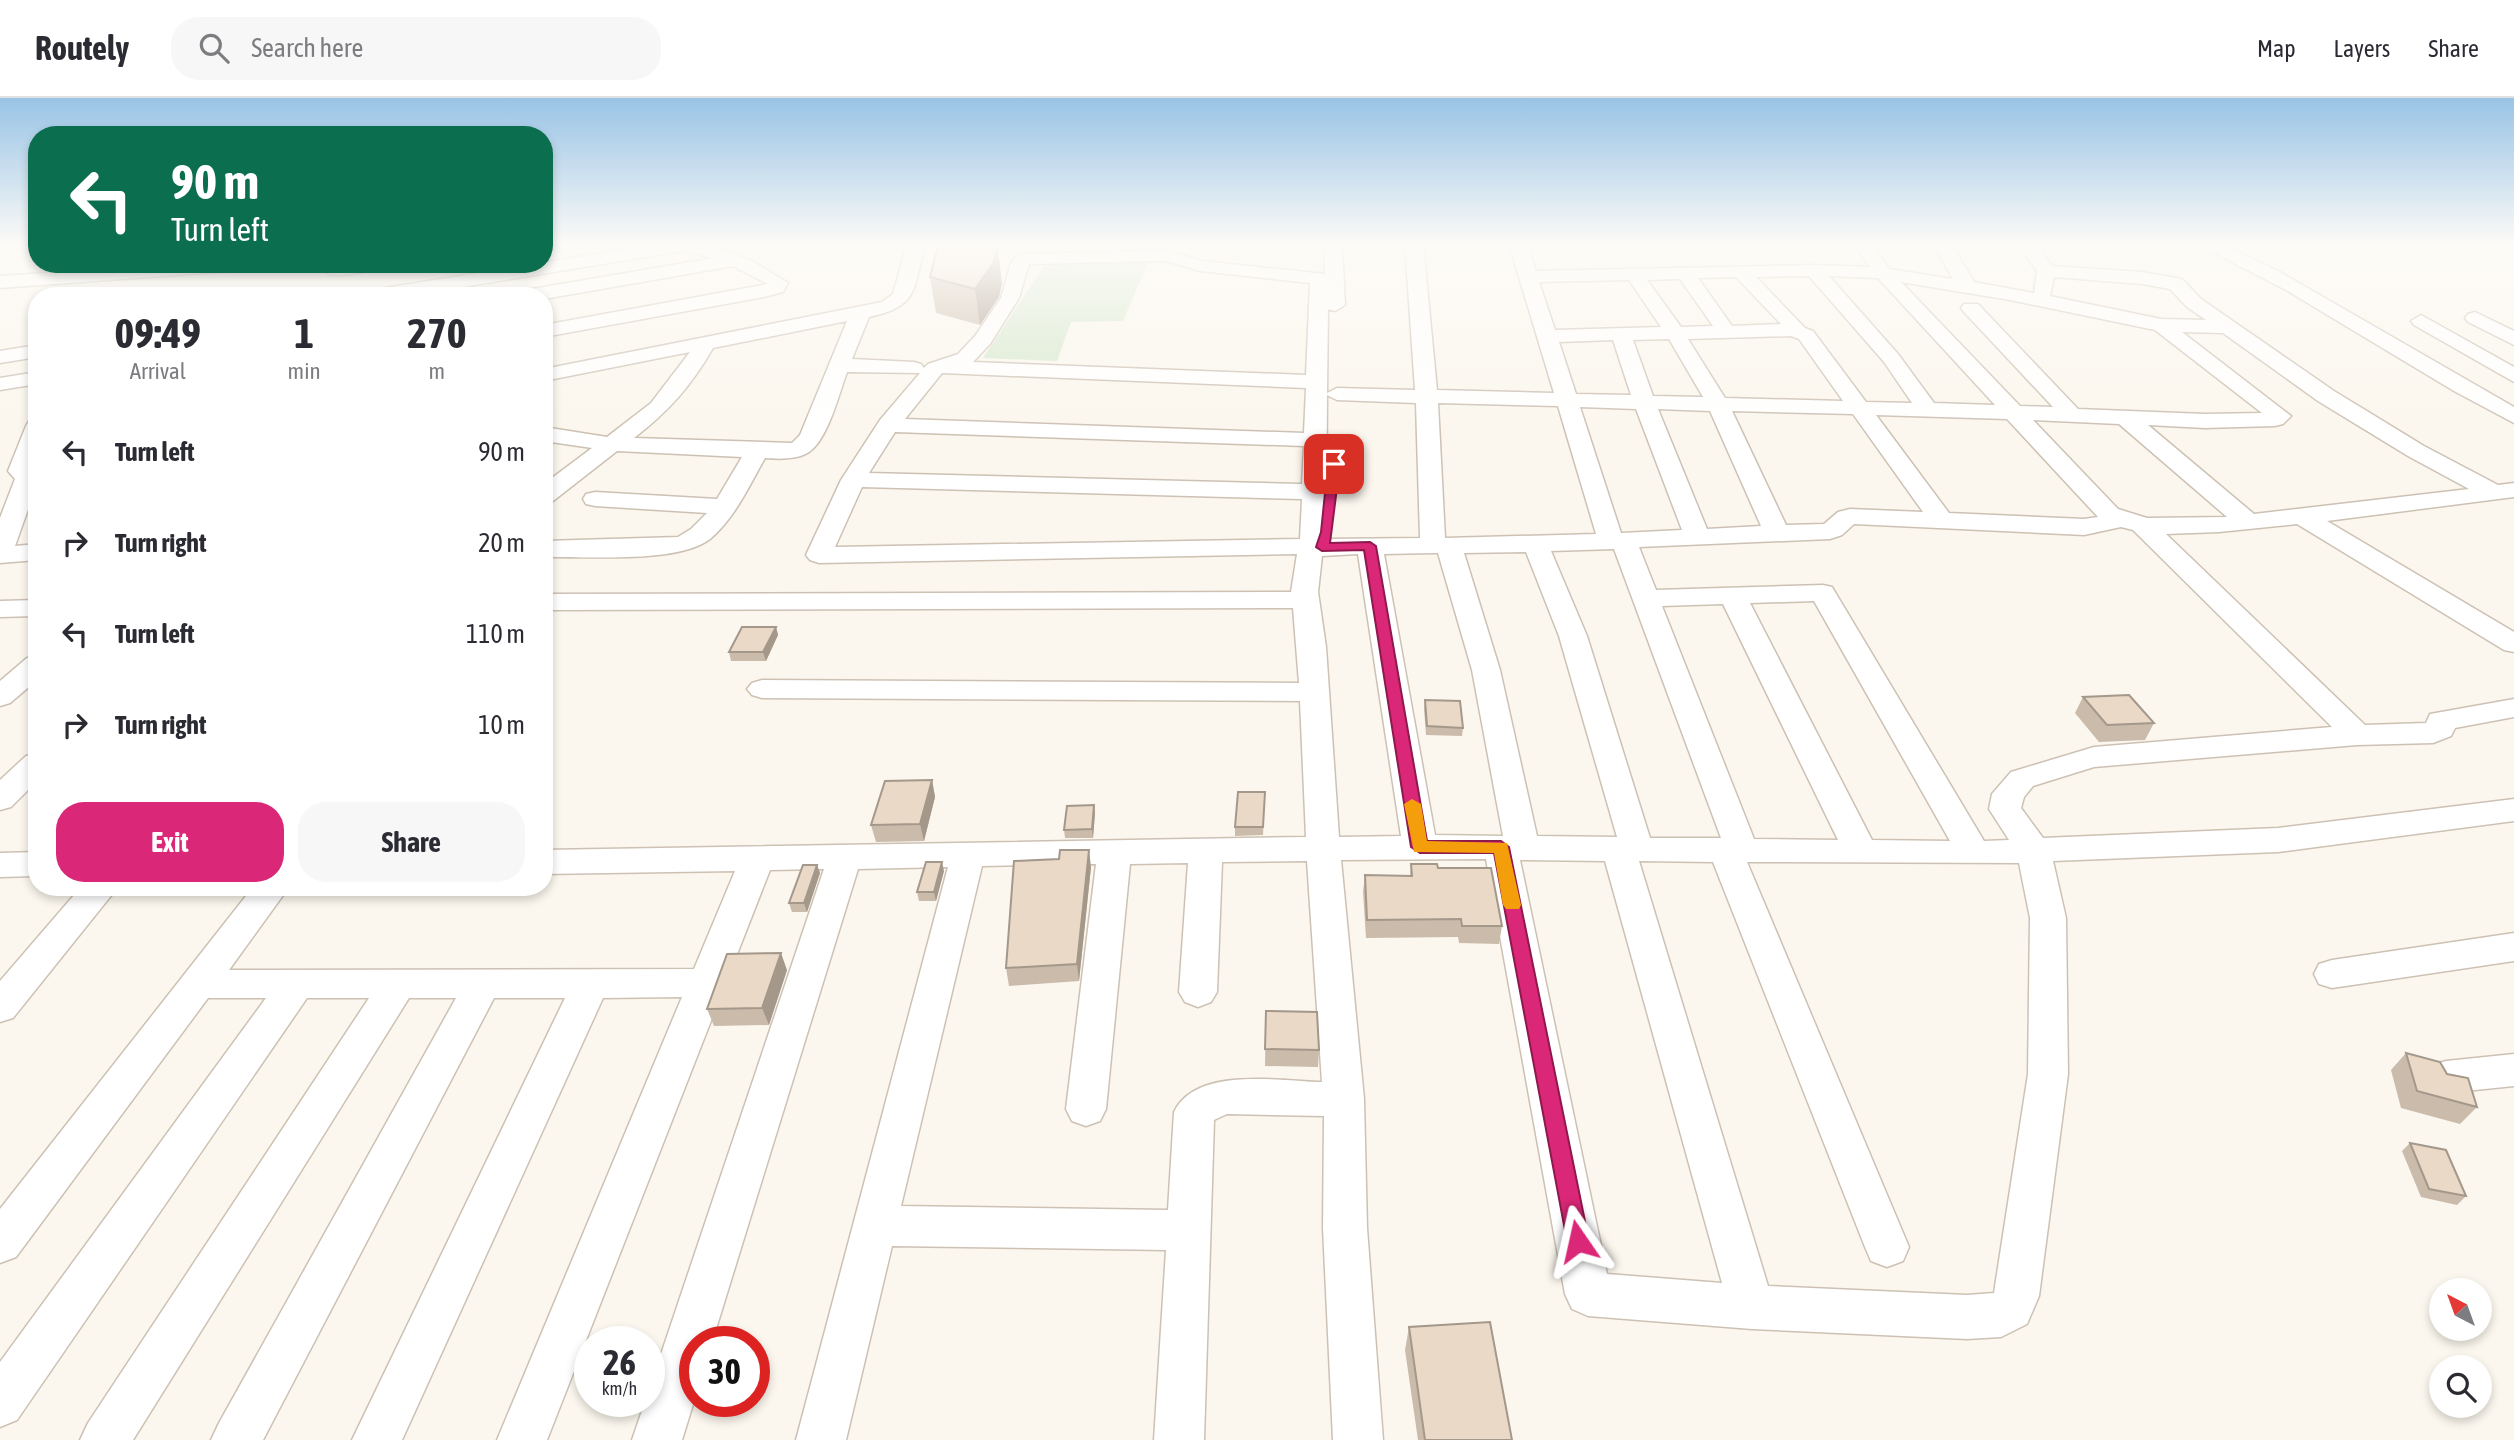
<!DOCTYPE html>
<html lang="en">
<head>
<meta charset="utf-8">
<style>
  :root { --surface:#fff; --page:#f7f7f7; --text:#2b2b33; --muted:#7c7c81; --line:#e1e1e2; --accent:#db2777 }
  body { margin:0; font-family:"Asap Condensed",sans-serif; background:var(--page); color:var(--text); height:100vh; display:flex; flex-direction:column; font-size:26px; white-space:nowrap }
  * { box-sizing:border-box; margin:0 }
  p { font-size:23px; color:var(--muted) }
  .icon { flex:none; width:38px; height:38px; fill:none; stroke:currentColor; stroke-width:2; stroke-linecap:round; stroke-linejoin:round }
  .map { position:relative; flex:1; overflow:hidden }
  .drawer { position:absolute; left:28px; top:189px; width:525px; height:609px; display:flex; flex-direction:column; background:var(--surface); border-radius:28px; box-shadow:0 4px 10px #0003 }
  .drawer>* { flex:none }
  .guide { position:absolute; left:28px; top:28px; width:525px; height:147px; border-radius:28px; box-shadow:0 4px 10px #0003; background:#0b6e4f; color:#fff; overflow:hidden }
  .needle { width:46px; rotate:319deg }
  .fabs { position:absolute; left:2429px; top:1180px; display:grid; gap:14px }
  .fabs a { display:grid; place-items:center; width:63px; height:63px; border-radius:50%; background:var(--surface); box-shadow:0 4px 10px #0003; font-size:35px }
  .speed { position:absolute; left:574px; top:1228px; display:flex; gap:14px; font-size:35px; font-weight:700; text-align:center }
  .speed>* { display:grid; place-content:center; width:91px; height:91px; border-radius:50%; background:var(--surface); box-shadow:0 4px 10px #0003; line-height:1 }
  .speed small { font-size:18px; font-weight:400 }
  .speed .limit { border:10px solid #d22; background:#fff; color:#111 }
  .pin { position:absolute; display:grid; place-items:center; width:60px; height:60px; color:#fff; margin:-30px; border-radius:14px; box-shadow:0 4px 10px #0006 }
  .me { position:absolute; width:77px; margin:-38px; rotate:349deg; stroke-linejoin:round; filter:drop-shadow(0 0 5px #0008) }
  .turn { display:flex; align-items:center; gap:24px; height:147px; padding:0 28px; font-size:32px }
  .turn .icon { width:91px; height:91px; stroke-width:2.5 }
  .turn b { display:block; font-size:49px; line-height:60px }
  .eta { display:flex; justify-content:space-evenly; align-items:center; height:119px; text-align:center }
  .eta b { font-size:42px; font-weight:700; line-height:49px }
  .primary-button { display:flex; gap:14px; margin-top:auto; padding:14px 28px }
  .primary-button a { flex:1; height:80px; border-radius:28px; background:var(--accent); color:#fff; font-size:28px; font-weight:700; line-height:80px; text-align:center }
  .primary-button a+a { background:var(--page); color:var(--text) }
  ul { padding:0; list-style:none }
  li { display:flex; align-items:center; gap:21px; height:91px; padding:0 28px }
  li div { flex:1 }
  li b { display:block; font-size:26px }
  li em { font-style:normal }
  header { display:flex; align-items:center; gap:42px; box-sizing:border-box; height:98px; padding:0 35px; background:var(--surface); border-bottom:2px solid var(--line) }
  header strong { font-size:33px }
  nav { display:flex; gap:38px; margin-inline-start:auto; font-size:24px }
  .search { width:490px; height:63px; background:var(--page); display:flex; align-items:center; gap:18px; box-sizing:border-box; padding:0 24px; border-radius:28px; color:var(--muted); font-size:26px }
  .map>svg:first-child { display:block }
  .green { fill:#d5e8cd }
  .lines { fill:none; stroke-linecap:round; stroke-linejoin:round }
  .minor-casing { stroke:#cdc1b4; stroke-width:3 }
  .minor { fill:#fff; fill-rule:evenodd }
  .wall { fill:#cabbab }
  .shaded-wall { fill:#a4988b }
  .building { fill:#ebd9c7; stroke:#a4988b; stroke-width:2 }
  .route { fill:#db2777; stroke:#8e194d; stroke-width:2 }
  .slow { fill:#f59e0b }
</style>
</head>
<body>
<header>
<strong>Routely</strong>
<div class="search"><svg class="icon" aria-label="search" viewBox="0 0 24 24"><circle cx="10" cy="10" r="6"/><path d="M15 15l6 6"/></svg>Search here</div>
<nav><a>Map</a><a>Layers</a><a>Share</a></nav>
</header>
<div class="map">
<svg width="2514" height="1342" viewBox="0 0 2514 1342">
  <rect width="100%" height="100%" fill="#fbf7ee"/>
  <!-- green -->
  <path class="green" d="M1048,162H1149L1123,223L1071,224L1057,263L983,260Z"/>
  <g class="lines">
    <!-- minor casing -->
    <g class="minor-casing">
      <path id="minor" d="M660,146L712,148L752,163L788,185L783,194L764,199L544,239V227L768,186L733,168L544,201V198H517L526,192L714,160L682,153L408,198H363L372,192Z
        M907,146H925C913,191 920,208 869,219L852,261L914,264L921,266L924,270L928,266L958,256L975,238L1001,200L1011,165L1018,157L1024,156L1168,153L1202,163L1325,176L1324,146H1342L1345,207L1335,213L1328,211L1327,295L1337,290L1415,292L1405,146H1423L1437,292L1554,295L1509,146H1527L1536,173L1814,167L1870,169L1854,146H1872L1889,171L1953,181L1933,146H1951L1974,184L2034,195L2037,173L2018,146H2036L2052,168L2142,174L2176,180L2183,182L2201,201L2334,293L2424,348L2498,387L2514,385V399L2327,423L2514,534V554L2504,552L2297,426L2219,434L2166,436L2365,627L2426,625L2430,616L2514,601V619L2455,630L2451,638L2433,645L2357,647L2094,669L2033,688L2024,699L2021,710L2043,740L2278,730L2514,701V723L2278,754L2053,763L2066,820L2068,976L2039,1198L2027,1226L2001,1239L1967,1241L1752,1231L1588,1218L1572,1211L1565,1196L1486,761L1341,762L1364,1001L1367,1130L1383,1342H1333L1323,1130L1324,1018L1227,1016L1214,1022L1204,1342H1154L1166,1152L892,1148L846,1342H796L948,769L858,771L712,1244H695V1300L682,1342H632L645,1304H649V1292L824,771L770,772L547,1342H497L682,899L603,900L402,1342H352L565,900H494L263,1342H211L219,1325L456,900H409L133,1342H80L88,1325L369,900H307L17,1322L0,1329V1264L266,900H208L16,1159L0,1165V1111L253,789H289L229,872L694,871L735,773L544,776V752L1306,739L1300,603L762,600L752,597L747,591L752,585L762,582L1299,585L1293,510L544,512V496L1291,494L1297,456L819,465L810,462L806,457L841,382L880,322L920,275L847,274C839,296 828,341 809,354C797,362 778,361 765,360C749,388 735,420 710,441C678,466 586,458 544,459V443L678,439L691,431L707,415L595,408L586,406L583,401L586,396L595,394L717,401L742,359L617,353L553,403L544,405V386L592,350L544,343V329L607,339L651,305L690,254L544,283V271L882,204L893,196ZM1167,163L1200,173L1310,185L1306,277L973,264L990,246L1019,200L1029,166ZM1809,178L1884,264L1912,305L1866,304L1813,233L1805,230L1756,179ZM1829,178L1878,180L1995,307L1934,305L1898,256ZM1736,179L1781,226L1732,228L1698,180ZM2054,179L2142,186L2170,191L2187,209L2206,222L2161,221L2050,198ZM1679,181H1680L1713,228L1681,229L1647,182ZM1629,182L1661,229L1555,232L1539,184ZM1901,184L2010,202L2155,232L2262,315L2205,316L2078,311L1978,206H1964L1961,210L1964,214L2053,309L2020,308ZM847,223L800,337L792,345L634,340C669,313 691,288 713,250ZM2182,234L2223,235L2318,303L2408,358L2469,391L2254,416L2148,327L2205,330L2275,328L2283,326L2291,318ZM1791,238L1799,241L1843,303L1725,300L1688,241ZM1669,241L1703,299L1653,298L1633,242ZM1613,242L1631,297L1576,296L1559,244ZM942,275L1306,290L1304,335L905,321ZM1327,297L1337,302L1416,305L1420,440L1326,441ZM1438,305L1558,308L1596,436L1445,440ZM1580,309L1636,311L1682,432L1621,435ZM1658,311L1710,313L1761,428L1707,431ZM1732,313L1853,316L1923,414L1850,411L1838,414L1824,426L1786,427ZM1876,317L2007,321L2098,419L2084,421L1949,415ZM2033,322L2119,326L2227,419L2147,420L2118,411ZM895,334L1304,348L1302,386L869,375ZM862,389L1302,401L1300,441L835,449ZM1854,426L2084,437L2121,429L2133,432L2332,629L2094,649L2011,674L1992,696L1989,711L2009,742L1984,743L1832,489L1823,487L1656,492L1639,449L1830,441L1842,437ZM1614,451L1721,740H1650L1587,538L1551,453ZM1526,454L1559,538L1617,739L1537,738L1500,572L1464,455ZM1435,455H1438L1472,572L1503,738L1435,737L1384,456ZM1358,456L1401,738L1339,739L1326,549L1318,494L1322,458ZM1814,503L1950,743L1872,742L1750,505ZM1723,506L1838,742L1754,741L1662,508ZM1520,762L1605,763L1722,1185L1607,1176ZM1307,763L1322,984C1279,983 1196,968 1174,1014L1168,1112L901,1108L982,768L1096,766L1066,1011L1072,1023L1086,1028L1100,1023L1106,1011L1130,766L1188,765L1179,894L1185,904L1198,909L1211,904L1217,894L1222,764ZM1639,763L1713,764L1865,1149L1871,1163L1887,1169L1903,1163L1909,1149L1747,764L2019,765L2030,820L2028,976L1994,1195L1967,1197L1768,1188Z
        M2197,146H2222L2278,173L2514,309V325L2454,293L2286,192Z
        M178,166H270L261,171L0,190V178Z
        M336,166H382C372,175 341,179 328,176L325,172L328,168Z
        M2475,214L2514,233V247L2468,224L2465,220L2468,216Z
        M2421,217L2514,269V284L2414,227L2411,223Z
        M37,247V259L0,265V253Z
        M37,274V286L0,292V280Z
        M37,321V359L32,371L37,372V386L15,448L37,446V462L0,465V420L15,381L8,373L26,328L29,323Z
        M37,502V518L0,519V503Z
        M37,557V582L10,605L0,608V583L27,560Z
        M37,655V683L11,709L0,712V682L26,658Z
        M37,754V778L0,779V755Z
        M81,789H118L13,920L0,924V883Z
        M2514,835V863L2332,890L2319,886L2314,876L2319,866L2332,862Z
        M2514,956V988L2446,995L2432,991L2426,979L2432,967L2446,963Z"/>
    </g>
    <!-- minor -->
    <use href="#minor" class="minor"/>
  </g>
  <!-- wall -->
  <path class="wall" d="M930,179L1002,185L999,199L980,227L936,215Z
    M776,529L778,537L766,563H731L729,554Z
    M2083,599L2154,625L2145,642L2099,644L2075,615Z
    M1425,602L1463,630L1462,638L1426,637L1424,611Z
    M932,682L935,699L924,743L876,744L871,727Z
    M1265,694L1263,737L1235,738V729Z
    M1094,707L1095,715L1093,740H1065L1064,732Z
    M1411,766L1438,770L1502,828L1499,846L1459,845L1458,839L1366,840L1363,794L1365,777L1410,778Z
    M817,767L820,775L807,814H792L789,805Z
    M1091,769L1079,883L1009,888L1006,870Z
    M944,773L936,803H919L917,794Z
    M787,872L769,927L714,928L707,911Z
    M1266,913L1319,952L1318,969L1265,968Z
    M2406,955L2447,976L2477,1009L2460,1026L2401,1010L2391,972Z
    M2410,1045L2466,1098L2457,1107L2421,1099L2402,1053Z
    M1409,1229L1512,1342H1418L1405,1252Z"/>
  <!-- shaded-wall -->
  <path class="shaded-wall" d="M998,151L1002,185L999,199L980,227L975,191Z
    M776,529L778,537L766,563L763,554Z
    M932,682L935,699L924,743L920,726Z
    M1094,707L1095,715L1093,740L1092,731Z
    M1089,752L1091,769L1079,883L1077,866Z
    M942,764L944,773L936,803L934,794Z
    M817,767L820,775L807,814L804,805Z
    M781,855L787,872L769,927L762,910Z"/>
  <!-- building -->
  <path class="building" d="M998,151L994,164L975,191L930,179L937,152Z
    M742,529H776L763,554H729Z
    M2129,597L2154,625L2107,627L2083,599Z
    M1425,602L1460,603L1463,630L1427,628Z
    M932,682L920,726L871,727L885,683Z
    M1238,694H1265L1263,729H1235Z
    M1094,707L1092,731L1064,732L1067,708Z
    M1060,752H1089L1077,866L1006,870L1014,763L1059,761Z
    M926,764H942L934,794H917Z
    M1411,766H1437L1438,770H1491L1502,828H1462L1461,821L1367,822L1365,777L1412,778Z
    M803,767H817L804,805H789Z
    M781,855L762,910L707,911L727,856Z
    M1266,913L1317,914L1319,952L1265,951Z
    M2406,955L2440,964L2447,976L2468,980L2477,1009L2417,993Z
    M2410,1045L2446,1052L2466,1098L2429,1091Z
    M1490,1224L1512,1342H1425L1409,1229Z"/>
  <!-- sky -->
  <linearGradient id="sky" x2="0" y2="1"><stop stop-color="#99c4e6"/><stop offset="0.44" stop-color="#fdfbf7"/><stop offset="1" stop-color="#fdfbf7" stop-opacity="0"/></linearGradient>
  <rect width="2514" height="334" fill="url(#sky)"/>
  <!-- route -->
  <path class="route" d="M1334,362L1340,366L1330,445L1370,444L1376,448L1427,743H1501L1509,749L1589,1143L1586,1151L1578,1154L1570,1151L1567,1143L1494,755H1420L1411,749L1364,452L1322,453L1316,449L1321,434L1328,366Z"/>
  <!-- slow -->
  <path class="slow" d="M1412,701L1421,706L1427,743L1507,745L1521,807L1519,811H1506L1503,807L1494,755L1414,754L1404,706Z"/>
</svg>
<div class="fabs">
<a><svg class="needle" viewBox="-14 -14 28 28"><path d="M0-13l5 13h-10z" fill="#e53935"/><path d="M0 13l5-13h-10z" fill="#7c7c81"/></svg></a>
<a><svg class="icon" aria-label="search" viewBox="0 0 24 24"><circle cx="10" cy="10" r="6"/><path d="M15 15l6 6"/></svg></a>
</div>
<div class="speed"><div>26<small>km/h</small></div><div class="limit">30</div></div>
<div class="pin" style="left:1334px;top:366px;background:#d93025"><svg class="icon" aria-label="arrive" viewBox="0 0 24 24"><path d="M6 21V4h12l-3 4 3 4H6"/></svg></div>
<svg class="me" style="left:1578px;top:1143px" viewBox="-20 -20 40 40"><path d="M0-17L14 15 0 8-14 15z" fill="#db2777" stroke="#fff" stroke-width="4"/></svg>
<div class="guide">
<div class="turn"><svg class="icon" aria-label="left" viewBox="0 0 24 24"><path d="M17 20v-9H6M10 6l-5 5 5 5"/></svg><div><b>90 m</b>Turn left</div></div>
</div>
<section class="drawer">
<div class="eta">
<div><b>09:49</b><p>Arrival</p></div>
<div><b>1</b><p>min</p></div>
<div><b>270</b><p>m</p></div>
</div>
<ul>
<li><svg class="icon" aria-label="left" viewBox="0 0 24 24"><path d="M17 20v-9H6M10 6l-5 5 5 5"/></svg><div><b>Turn left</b></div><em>90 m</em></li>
<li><svg class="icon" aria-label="right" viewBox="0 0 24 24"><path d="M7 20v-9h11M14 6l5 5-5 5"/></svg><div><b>Turn right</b></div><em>20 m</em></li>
<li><svg class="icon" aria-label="left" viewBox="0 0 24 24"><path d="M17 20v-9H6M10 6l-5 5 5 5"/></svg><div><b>Turn left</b></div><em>110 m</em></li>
<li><svg class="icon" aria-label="right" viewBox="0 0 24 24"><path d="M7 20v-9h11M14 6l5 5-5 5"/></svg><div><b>Turn right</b></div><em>10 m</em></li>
</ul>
<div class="primary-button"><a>Exit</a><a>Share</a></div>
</section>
</div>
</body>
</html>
